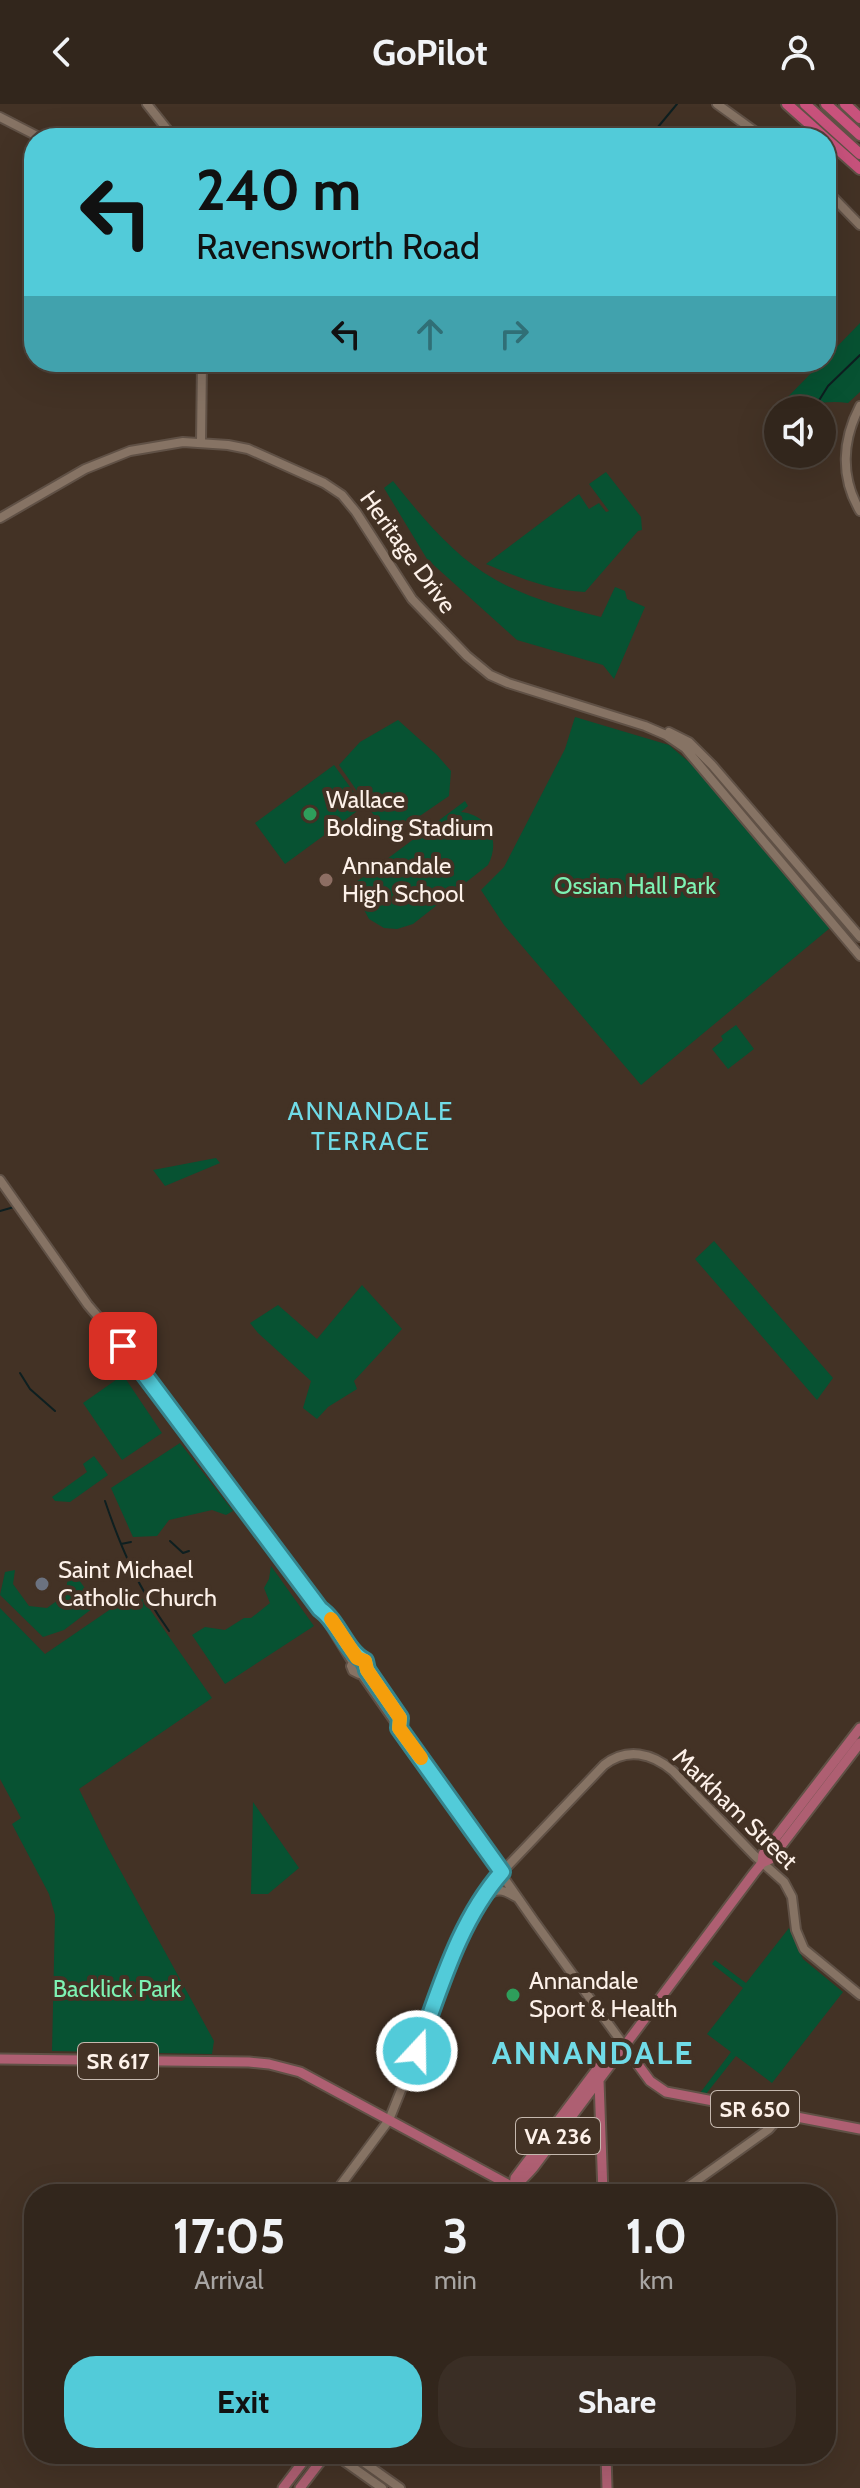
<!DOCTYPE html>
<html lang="en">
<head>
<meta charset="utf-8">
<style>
  :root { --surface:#32261c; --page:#3a2e25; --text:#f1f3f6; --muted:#a8a5a3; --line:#4d433b; --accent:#52cbd9 }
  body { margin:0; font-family:Cabin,sans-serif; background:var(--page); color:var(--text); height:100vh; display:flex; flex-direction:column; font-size:30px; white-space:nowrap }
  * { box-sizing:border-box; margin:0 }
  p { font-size:26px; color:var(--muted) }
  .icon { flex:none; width:44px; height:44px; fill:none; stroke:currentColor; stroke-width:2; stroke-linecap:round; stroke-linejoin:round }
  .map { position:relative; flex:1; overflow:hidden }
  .panel { position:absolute; left:24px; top:2080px; width:812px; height:280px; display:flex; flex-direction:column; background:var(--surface); border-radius:32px; box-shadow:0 8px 32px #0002,0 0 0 2px var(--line) }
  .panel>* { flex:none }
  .banner { position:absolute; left:24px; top:24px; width:812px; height:244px; border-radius:32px; box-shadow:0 8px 32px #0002,0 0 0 2px var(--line); background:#52cbd9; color:#111; overflow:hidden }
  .buttons { position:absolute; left:764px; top:292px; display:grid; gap:16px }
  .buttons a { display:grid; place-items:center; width:72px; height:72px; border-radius:50%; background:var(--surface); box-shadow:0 8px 32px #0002,0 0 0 2px var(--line); font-size:40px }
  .pin { position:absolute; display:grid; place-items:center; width:68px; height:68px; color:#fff; margin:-34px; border-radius:16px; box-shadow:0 4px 12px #0006 }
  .me { position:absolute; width:88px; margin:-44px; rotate:21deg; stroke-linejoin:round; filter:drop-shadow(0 0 6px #0008) }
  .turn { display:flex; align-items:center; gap:28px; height:168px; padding:0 40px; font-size:36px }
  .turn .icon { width:104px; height:104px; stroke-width:2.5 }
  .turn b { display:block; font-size:56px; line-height:68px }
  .lanes { display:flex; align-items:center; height:76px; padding:0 40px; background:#0003; justify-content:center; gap:40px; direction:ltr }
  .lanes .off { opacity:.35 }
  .eta { display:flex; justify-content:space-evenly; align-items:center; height:136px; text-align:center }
  .eta b { font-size:48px; font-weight:800; line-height:56px }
  .button { display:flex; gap:16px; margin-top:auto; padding:16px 40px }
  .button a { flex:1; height:92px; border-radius:32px; background:var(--accent); color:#111; font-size:32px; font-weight:800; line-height:92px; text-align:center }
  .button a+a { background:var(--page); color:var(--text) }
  header { display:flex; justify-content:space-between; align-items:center; height:104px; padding:0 40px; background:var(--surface); font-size:36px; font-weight:800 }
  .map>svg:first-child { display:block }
  .green { fill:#075232 }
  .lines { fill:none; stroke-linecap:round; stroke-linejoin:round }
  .stream { stroke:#0e1f20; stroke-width:2 }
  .secondary-casing { stroke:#605146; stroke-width:12 }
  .primary-casing { stroke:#605146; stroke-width:13 }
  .highway-casing { stroke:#605146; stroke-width:14 }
  .secondary { stroke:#867364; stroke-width:8 }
  .primary { stroke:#ae5f72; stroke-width:9 }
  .highway { stroke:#c8527c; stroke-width:10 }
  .route-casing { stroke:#35848d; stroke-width:20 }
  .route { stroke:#52cbd9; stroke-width:14 }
  .slow { stroke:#f59e0b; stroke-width:14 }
  .leisure-dot { fill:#2e9e5b; stroke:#433225; stroke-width:3 }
  .education-dot { fill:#8d6e63; stroke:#433225; stroke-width:3 }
  .worship-dot { fill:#6b7280; stroke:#433225; stroke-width:3 }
  .labels { text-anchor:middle; stroke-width:8; stroke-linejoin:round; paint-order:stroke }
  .shield { fill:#433225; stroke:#c5b8ae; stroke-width:2 }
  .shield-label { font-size:22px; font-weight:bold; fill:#fdf1e9 }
  .street-label { font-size:24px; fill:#fdf1e9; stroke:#433225 }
  .poi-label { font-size:24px; fill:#fdf1e9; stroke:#433225; text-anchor:start }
  .park-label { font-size:24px; fill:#7df2b3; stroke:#433225 }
  .neighbourhood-label { font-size:26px; letter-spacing:2px; fill:#70dbe7; stroke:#433225 }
  .district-label { font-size:32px; font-weight:bold; letter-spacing:2px; fill:#70dbe7; stroke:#433225 }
</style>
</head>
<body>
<header><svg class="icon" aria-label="back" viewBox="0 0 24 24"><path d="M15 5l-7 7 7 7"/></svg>GoPilot<svg class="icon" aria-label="person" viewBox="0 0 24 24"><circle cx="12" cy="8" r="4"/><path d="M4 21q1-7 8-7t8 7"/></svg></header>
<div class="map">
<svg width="860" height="2384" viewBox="0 0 860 2384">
  <rect width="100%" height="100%" fill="#433225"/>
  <!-- green -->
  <path class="green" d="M860,219V288L848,299C823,295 804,304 780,301L822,258H826V254Z
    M606,368L641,413L642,426L638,427L585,488C551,487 517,473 486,460L579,390L589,405L599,399L606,408L609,407L589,380Z
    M393,377C422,413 454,453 496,476C528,494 565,504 601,513L615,483L625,487L627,495L645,503L614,575L603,561L517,536L427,455L384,384Z
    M575,613L669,641L703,670L830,824L641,981L504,821L481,786L504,763L565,645Z
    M398,616L437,651L451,667L449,692L389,733L339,661L360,638Z
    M334,661L364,702L285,760L255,719Z
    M465,697L468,702L461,708C489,711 501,736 488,761L413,820L397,825L384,824L369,815L361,800V783L352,789L348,784Z
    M736,921L754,945L728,965L712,945L723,936L721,932Z
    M216,1054L220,1059L165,1082L153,1066Z
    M714,1137L833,1274L817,1296L695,1155Z
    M362,1181L402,1225L354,1277L357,1285L328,1303L317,1315L303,1304L311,1277L258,1229L250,1219L278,1201L317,1235Z
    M123,1271L162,1329L122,1356L83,1299Z
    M180,1339L233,1407L226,1411L212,1406L169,1416L157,1432L133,1433L111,1384Z
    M94,1352L108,1371L70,1398L55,1397L52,1393L87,1368L83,1360Z
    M69,1462L97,1501L64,1526L43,1533L0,1491L5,1468L15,1466L13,1480L29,1502L47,1504L65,1491L68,1474L62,1466Z
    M271,1462L314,1522L225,1580L192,1531L205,1523L225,1526L244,1514H251L270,1499L264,1484L269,1475Z
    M137,1487L212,1594L79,1685L108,1744L214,1937L212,1950L52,1947L55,1811L49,1790L12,1720L21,1714L0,1675V1504L45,1550Z
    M253,1698L299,1764L268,1790H251Z
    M789,1824L803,1855L843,1888L772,1979L736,1952L706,1990L700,1989L731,1948L707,1930L743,1884L712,1860L715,1856L746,1879Z"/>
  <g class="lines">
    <!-- stream -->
    <path class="stream" d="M657,34L658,23L677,0
      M818,298L828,282L860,251
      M0,1107L14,1103
      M20,1269L30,1285L55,1307
      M105,1397C122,1447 139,1485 169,1527
      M170,1437L183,1449L189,1447
      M121,1440L131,1438"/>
    <!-- secondary casing -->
    <g class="secondary-casing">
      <path id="secondary" d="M147,0L174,34
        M717,0L764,34
        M0,13L41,34
        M826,86L860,121
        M860,302C842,336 840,373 860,407
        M201,338L202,258
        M0,414L85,365L130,347L183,338L228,341L248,345L324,379L342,391L356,408L412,495L467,552L490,571L508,579L645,622L666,631L685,644L860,852
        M669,628L689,638L712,661L860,833
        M0,1076L88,1201L123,1242L320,1505L352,1557
        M327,1510L357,1554L365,1557L366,1565L359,1570L353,1567L351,1562L357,1554
        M366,1563L400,1614L399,1623
        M361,1569L534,1817L623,1940
        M486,1793C496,1783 504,1786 516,1793
        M334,2090L389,2016L474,1805L502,1768L604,1661C627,1643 652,1649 673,1667L755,1752L784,1778L792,1793L796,1826L804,1845L860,1891
        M678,2090L769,2025L782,2010
        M334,2350L382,2384
        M352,2350L400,2384"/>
    </g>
    <!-- primary casing -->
    <g class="primary-casing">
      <path id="primary" d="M762,1759L763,1750L860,1624
        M623,1940L650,1977L666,1988L860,2025
        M0,1955L249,1958L269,1960L300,1968L526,2090
        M599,1976L603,2090
        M514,2083L515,2074L613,1944L623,1940
        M508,2090C516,2080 525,2074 533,2064L754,1769L762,1759L771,1755L860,1639
        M606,2350L607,2384
        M283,2384L309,2350
        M300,2384L326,2350"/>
    </g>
    <!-- highway casing -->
    <g class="highway-casing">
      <path id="highway" d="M787,0L860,65
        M805,0L860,50
        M826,0L860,31
        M845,0L860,14"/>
    </g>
    <!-- secondary -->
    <use href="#secondary" class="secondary"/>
    <!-- primary -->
    <use href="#primary" class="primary"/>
    <!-- highway -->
    <use href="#highway" class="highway"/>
  </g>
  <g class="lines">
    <!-- route casing -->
    <g class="route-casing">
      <path id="route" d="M123,1242L320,1505C339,1518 346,1548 365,1557L367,1566L400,1614L399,1624L502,1768C458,1818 440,1886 417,1947"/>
    </g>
    <!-- route -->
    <use href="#route" class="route"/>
    <!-- slow -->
    <path class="slow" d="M331,1515L357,1554L365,1557L367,1566L400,1614L399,1624L421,1654"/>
  </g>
  <!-- markers -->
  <g class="leisure-dot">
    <circle cx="310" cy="710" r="8"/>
    <circle cx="513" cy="1891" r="8"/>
  </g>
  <circle class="education-dot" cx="326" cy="776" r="8"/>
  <circle class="worship-dot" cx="42" cy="1480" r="8"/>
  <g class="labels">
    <!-- shield labels -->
    <g class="shield">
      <rect x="78" y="1939" width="80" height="36" rx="6"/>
      <rect x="711" y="1987" width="88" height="36" rx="6"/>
      <rect x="516" y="2014" width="84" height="36" rx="6"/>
    </g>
    <g class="shield-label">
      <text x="118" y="1965">SR 617</text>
      <text x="755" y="2013">SR 650</text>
      <text x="558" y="2040">VA 236</text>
    </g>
    <!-- street labels -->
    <g class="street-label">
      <text transform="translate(408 448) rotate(54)" y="8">Heritage Drive</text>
      <text transform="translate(735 1705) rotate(44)" y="8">Markham Street</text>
    </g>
    <!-- poi labels -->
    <g class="poi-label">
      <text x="326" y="704">Wallace<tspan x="326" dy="28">Bolding Stadium</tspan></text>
      <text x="342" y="770">Annandale<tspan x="342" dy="28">High School</tspan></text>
      <text x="58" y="1474">Saint Michael<tspan x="58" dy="28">Catholic Church</tspan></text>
      <text x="529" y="1885">Annandale<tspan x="529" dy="28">Sport &amp; Health</tspan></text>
    </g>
    <!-- park labels -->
    <g class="park-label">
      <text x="635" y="790">Ossian Hall Park</text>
      <text x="117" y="1893">Backlick Park</text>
    </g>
    <!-- neighbourhood labels -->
    <g class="neighbourhood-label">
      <text x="371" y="1016">ANNANDALE<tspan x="371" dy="30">TERRACE</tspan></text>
    </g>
    <!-- district labels -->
    <g class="district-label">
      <text x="593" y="1960">ANNANDALE</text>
    </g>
  </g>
</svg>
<div class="buttons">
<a><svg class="icon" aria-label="sound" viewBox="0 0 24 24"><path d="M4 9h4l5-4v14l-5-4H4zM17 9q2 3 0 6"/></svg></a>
</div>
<div class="pin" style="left:123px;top:1242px;background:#d93025"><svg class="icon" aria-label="arrive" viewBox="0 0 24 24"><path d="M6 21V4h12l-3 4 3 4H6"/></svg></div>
<svg class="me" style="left:417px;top:1947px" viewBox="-20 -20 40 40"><circle r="17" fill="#52cbd9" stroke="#fff" stroke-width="3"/><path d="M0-11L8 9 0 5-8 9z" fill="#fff"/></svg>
<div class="banner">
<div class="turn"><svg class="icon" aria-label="left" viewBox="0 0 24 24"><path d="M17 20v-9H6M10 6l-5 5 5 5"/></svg><div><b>240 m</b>Ravensworth Road</div></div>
<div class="lanes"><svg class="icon" aria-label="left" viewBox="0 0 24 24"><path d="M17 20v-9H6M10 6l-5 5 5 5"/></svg><svg class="icon off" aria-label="ahead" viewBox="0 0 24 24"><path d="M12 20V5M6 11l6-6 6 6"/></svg><svg class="icon off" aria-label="right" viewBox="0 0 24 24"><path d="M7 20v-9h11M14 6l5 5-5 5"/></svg></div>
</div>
<section class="panel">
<div class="eta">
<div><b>17:05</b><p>Arrival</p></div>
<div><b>3</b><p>min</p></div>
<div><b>1.0</b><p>km</p></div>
</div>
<div class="button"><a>Exit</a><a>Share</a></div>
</section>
</div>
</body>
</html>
